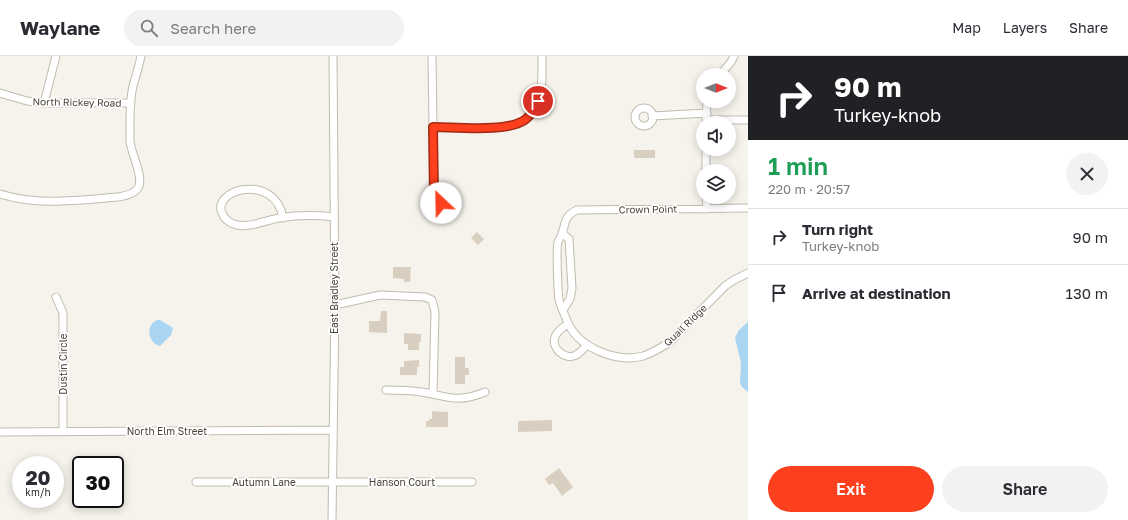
<!DOCTYPE html>
<html lang="en">
<head>
<meta charset="utf-8">
<style>
  :root { --surface:#fff; --page:#f2f2f3; --text:#2b2b33; --muted:#7c7c81; --line:#e1e1e2; --accent:#fc3f1d }
  body { margin:0; font-family:"Golos Text",sans-serif; background:var(--page); color:var(--text); height:100vh; display:flex; flex-direction:column; font-size:15px; white-space:nowrap }
  * { box-sizing:border-box; margin:0 }
  p { font-size:13px; color:var(--muted) }
  .icon { flex:none; width:22px; height:22px; fill:none; stroke:currentColor; stroke-width:2; stroke-linecap:round; stroke-linejoin:round }
  .map { position:relative; flex:1; overflow:hidden }
  .panel { display:flex; flex-direction:column; background:var(--surface); width:380px }
  .panel>* { flex:none }
  .hud { background:#202124; color:#fff; overflow:hidden }
  .needle { width:26px; rotate:90deg }
  .fabs { position:absolute; left:696px; top:12px; display:grid; gap:8px }
  .fabs a { display:grid; place-items:center; width:40px; height:40px; border-radius:50%; background:var(--surface); box-shadow:0 2px 10px #0003; font-size:20px }
  .speed { position:absolute; left:12px; top:400px; display:flex; gap:8px; font-size:20px; font-weight:700; text-align:center }
  .speed>* { display:grid; place-content:center; width:52px; height:52px; border-radius:50%; background:var(--surface); box-shadow:0 2px 10px #0003; line-height:1 }
  .speed small { font-size:10px; font-weight:400 }
  .speed .limit { border:2px solid #111; border-radius:6px; background:#fff; color:#111 }
  .pin { position:absolute; display:grid; place-items:center; width:34px; height:34px; color:#fff; margin:-17px; border:2px solid #fff; border-radius:50%; box-shadow:0 1px 4px #0007 }
  .me { position:absolute; width:44px; margin:-22px; rotate:336deg; stroke-linejoin:round; filter:drop-shadow(0 0 3px #0008) }
  .turn { display:flex; align-items:center; gap:14px; height:84px; padding:0 20px; font-size:18px }
  .turn .icon { width:52px; height:52px; stroke-width:2.5 }
  .turn b { display:block; font-size:28px; line-height:34px }
  .round { display:grid; place-items:center; flex:none; width:42px; height:42px; border-radius:21px; background:var(--page) }
  .summary { display:flex; align-items:center; justify-content:space-between; height:68px; padding:0 20px }
  h1 { font-size:24px; font-weight:600; line-height:30px; color:#1e9e55 }
  .button { display:flex; gap:8px; margin-top:auto; padding:8px 20px }
  .button a { flex:1; height:46px; border-radius:24px; background:var(--accent); color:#fff; font-size:16px; font-weight:600; line-height:46px; text-align:center }
  .button a+a { background:var(--page); color:var(--text) }
  ul { padding:0; list-style:none }
  li { display:flex; align-items:center; gap:12px; height:56px; padding:0 20px; border-top:1px solid var(--line) }
  li div { flex:1 }
  li b { display:block; font-size:15px }
  li em { font-style:normal }
  header { display:flex; align-items:center; gap:24px; box-sizing:border-box; height:56px; padding:0 20px; background:var(--surface); border-bottom:1px solid var(--line) }
  header strong { font-size:19px }
  nav { display:flex; gap:22px; margin-inline-start:auto; font-size:14px }
  .search { width:280px; height:36px; background:var(--page); display:flex; align-items:center; gap:10px; box-sizing:border-box; padding:0 14px; border-radius:22px; color:var(--muted); font-size:15px }
  main { display:flex; flex:1; min-height:0 }
  .map>svg:first-child { display:block }
  .water { fill:#a9d4f2 }
  .building { fill:#d8cfc1 }
  .lines { fill:none; stroke-linecap:round; stroke-linejoin:round }
  .minor-casing { stroke:#c2bbae; stroke-width:9 }
  .minor { stroke:#fff; stroke-width:7 }
  .route-casing { stroke:#a42913; stroke-width:10 }
  .route { stroke:#fc3f1d; stroke-width:7 }
  .labels { text-anchor:middle; stroke-width:3.5; stroke-linejoin:round; paint-order:stroke }
  .street-label { font-size:10px; fill:#4b4439; stroke:#fff }
</style>
</head>
<body>
<header>
<strong>Waylane</strong>
<div class="search"><svg class="icon" aria-label="search" viewBox="0 0 24 24"><circle cx="10" cy="10" r="6"/><path d="M15 15l6 6"/></svg>Search here</div>
<nav><a>Map</a><a>Layers</a><a>Share</a></nav>
</header>
<main>
<div class="map">
<svg width="748" height="464" viewBox="0 0 748 464">
  <rect width="100%" height="100%" fill="#f6f3ec"/>
  <!-- water -->
  <path class="water" d="M157,264H160L173,272L171,279L160,290C151,288 146,276 152,268C152,267 157,264 157,264Z
    M748,266V336L741,330L740,325L741,307L735,282L739,274Z"/>
  <!-- building -->
  <path class="building" d="M634,94H655V102H634Z
    M477,176L484,183L478,189L471,182Z
    M393,211H411L410,226H404V223L393,222Z
    M381,255H387V277L369,276V265H380Z
    M404,277L421,278V286H419V294H408V288H404Z
    M455,301H465V312H469V319H465V328H455Z
    M419,304V311H417V319H400V311H404V305Z
    M432,355L448,356V371H426V365H429V363H432Z
    M552,364V375L518,376V365Z
    M559,412L573,431L562,440L553,427L549,429L545,423Z"/>
  <g class="lines">
    <!-- minor casing -->
    <g class="minor-casing">
      <path id="minor" d="M432,0L434,140
        M720,19L731,6L734,0
        M0,37L27,45L44,47H131
        M44,47L56,0
        M635 61a9 9 0 1 1 18 0a9 9 0 1 1-18 0Z
        M652,60L707,57
        M706,61L707,45
        M706,64H748
        M433,71C458,71 503,77 524,65C530,61 536,53 538,46C543,32 542,15 542,0
        M706,93V115
        M0,138C39,150 78,144 118,141C125,140 136,138 139,130C143,118 131,98 130,85C130,67 129,47 133,30C136,20 139,10 141,0
        M427 147a7 7 0 1 1 14 0a7 7 0 1 1-14 0Z
        M706,141L707,153
        M748,152L577,154C564,160 566,166 562,178C561,181 559,183 558,186C556,190 558,238 559,244C561,251 565,260 568,267C579,292 617,307 643,300C653,297 662,291 670,286L725,230L734,224L748,217
        M283,162C275,115 208,134 223,159C225,164 232,168 237,169C250,172 267,164 279,162C297,159 316,159 334,161
        M562,177L569,183L572,232L570,243L563,254
        M56,241L63,257V376
        M335,249L380,239L425,241L432,244L435,256L433,338
        M568,268C563,271 557,275 555,281C551,292 565,305 576,299C580,297 584,292 587,289
        M386,334C398,334 409,334 421,336C448,340 456,348 485,336
        M0,376L333,374
        M196,426H472
        M332,464L335,249L333,0"/>
    </g>
    <!-- minor -->
    <use href="#minor" class="minor"/>
  </g>
  <g class="lines">
    <!-- route casing -->
    <g class="route-casing">
      <path id="route" d="M441,147L439,142L434,140L433,71C455,71 509,77 526,63C532,58 535,52 538,45"/>
    </g>
    <!-- route -->
    <use href="#route" class="route"/>
  </g>
  <g class="labels">
    <!-- street labels -->
    <g class="street-label">
      <text transform="translate(77 46) rotate(1)" y="4">North Rickey Road</text>
      <text transform="translate(648 153) rotate(-1)" y="4">Crown Point</text>
      <text transform="translate(334 232) rotate(-90)" y="4">East Bradley Street</text>
      <text transform="translate(685 269) rotate(-44)" y="4">Quail Ridge</text>
      <text transform="translate(63 308) rotate(-90)" y="4">Dustin Circle</text>
      <text x="167" y="379">North Elm Street</text>
      <text x="264" y="430">Autumn Lane</text>
      <text x="402" y="430">Hanson Court</text>
    </g>
  </g>
</svg>
<div class="fabs">
<a><svg class="needle" viewBox="-14 -14 28 28"><path d="M0-13l5 13h-10z" fill="#e53935"/><path d="M0 13l5-13h-10z" fill="#7c7c81"/></svg></a>
<a><svg class="icon" aria-label="sound" viewBox="0 0 24 24"><path d="M4 9h4l5-4v14l-5-4H4zM17 9q2 3 0 6"/></svg></a>
<a><svg class="icon" aria-label="layers" viewBox="0 0 24 24"><path d="M12 4l9 5-9 5-9-5zM3 14l9 5 9-5"/></svg></a>
</div>
<div class="speed"><div>20<small>km/h</small></div><div class="limit">30</div></div>
<div class="pin" style="left:538px;top:45px;background:#d93025"><svg class="icon" aria-label="arrive" viewBox="0 0 24 24"><path d="M6 21V4h12l-3 4 3 4H6"/></svg></div>
<svg class="me" style="left:441px;top:147px" viewBox="-20 -20 40 40"><circle r="19" fill="#fff"/><path d="M0-13L10 11 0 6-10 11z" fill="#fc3f1d"/></svg>
</div>
<section class="panel">
<div class="hud">
<div class="turn"><svg class="icon" aria-label="right" viewBox="0 0 24 24"><path d="M7 20v-9h11M14 6l5 5-5 5"/></svg><div><b>90 m</b>Turkey-knob</div></div>
</div>
<div class="summary"><div><h1>1 min</h1><p>220 m · 20:57</p></div><a class="round"><svg class="icon" aria-label="close" viewBox="0 0 24 24"><path d="M6 6l12 12M18 6L6 18"/></svg></a></div>
<ul>
<li><svg class="icon" aria-label="right" viewBox="0 0 24 24"><path d="M7 20v-9h11M14 6l5 5-5 5"/></svg><div><b>Turn right</b><p>Turkey-knob</p></div><em>90 m</em></li>
<li><svg class="icon" aria-label="arrive" viewBox="0 0 24 24"><path d="M6 21V4h12l-3 4 3 4H6"/></svg><div><b>Arrive at destination</b></div><em>130 m</em></li>
</ul>
<div class="button"><a>Exit</a><a>Share</a></div>
</section>
</main>
</body>
</html>
